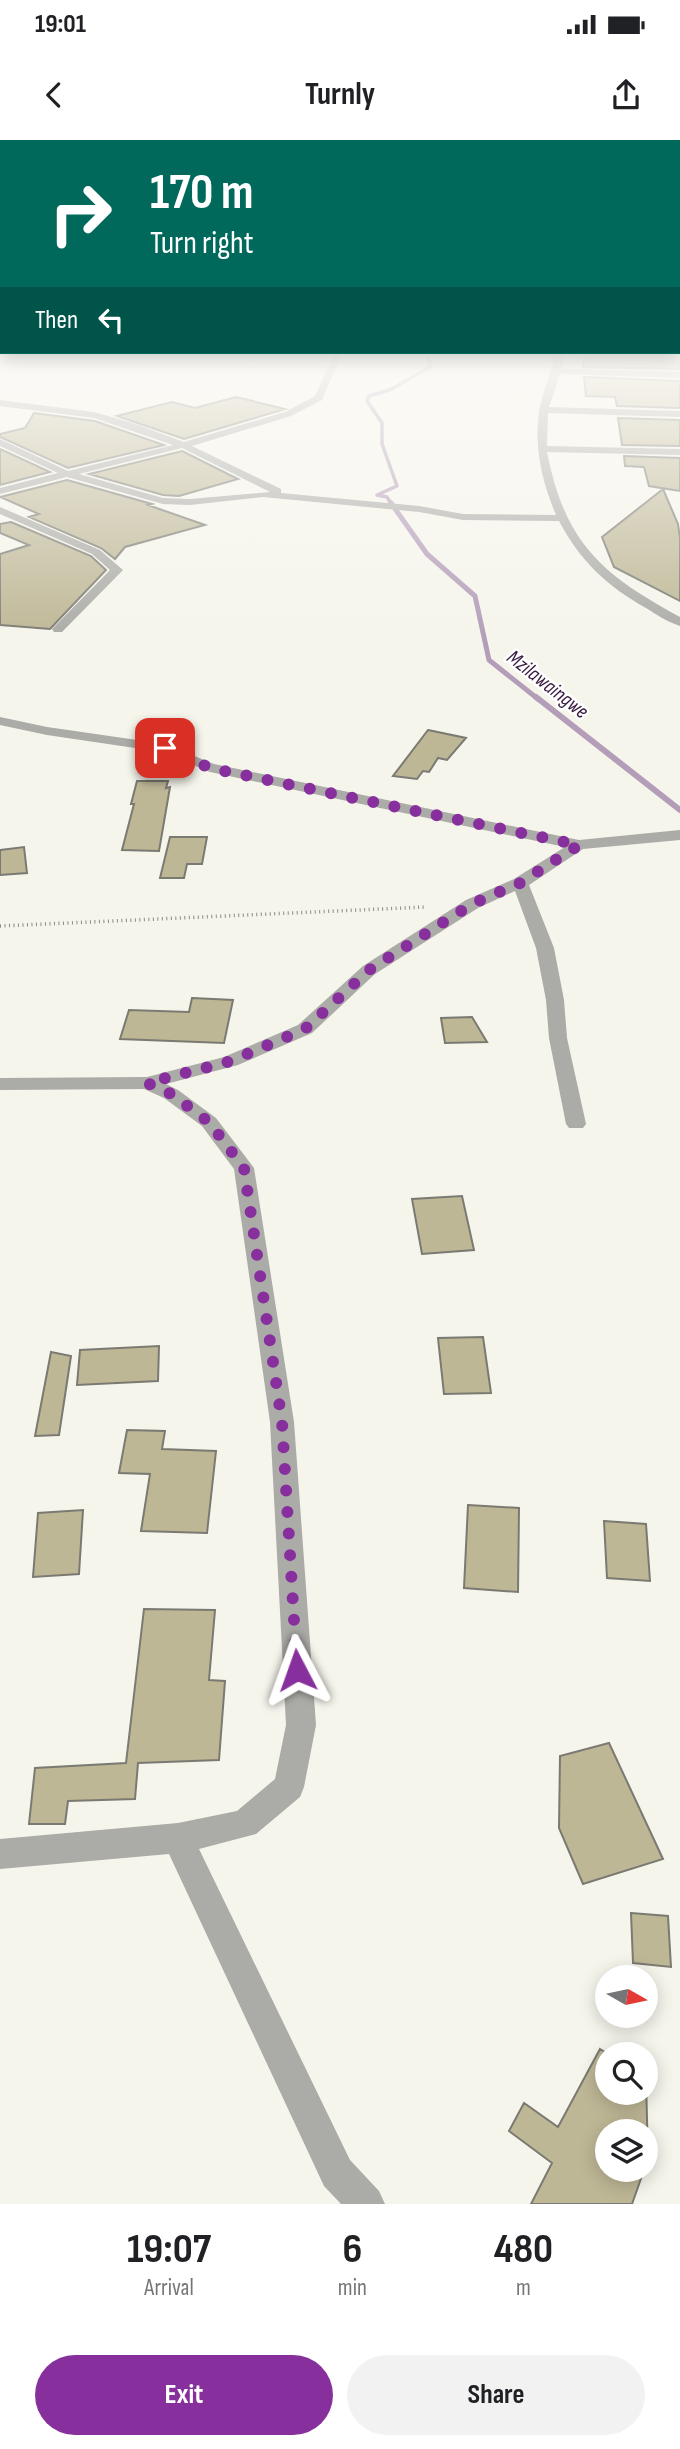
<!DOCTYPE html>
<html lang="en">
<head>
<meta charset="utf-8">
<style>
  :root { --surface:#fff; --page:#f2f2f2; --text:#202124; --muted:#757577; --accent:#87309d }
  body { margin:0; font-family:"Sofia Sans Condensed",sans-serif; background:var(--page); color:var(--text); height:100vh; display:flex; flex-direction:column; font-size:26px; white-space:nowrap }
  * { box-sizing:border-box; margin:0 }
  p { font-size:23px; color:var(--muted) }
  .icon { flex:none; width:38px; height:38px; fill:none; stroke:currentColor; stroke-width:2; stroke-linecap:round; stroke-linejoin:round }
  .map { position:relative; height:2064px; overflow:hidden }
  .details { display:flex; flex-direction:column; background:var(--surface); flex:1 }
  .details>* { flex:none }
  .hud { position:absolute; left:0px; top:0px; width:681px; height:214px; box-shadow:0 4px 18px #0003; background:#00695c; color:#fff; overflow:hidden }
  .needle { width:46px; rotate:99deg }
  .tools { position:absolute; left:595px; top:1825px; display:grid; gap:14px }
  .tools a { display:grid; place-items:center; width:63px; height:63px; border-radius:50%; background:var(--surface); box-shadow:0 4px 18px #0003; font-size:35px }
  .pin { position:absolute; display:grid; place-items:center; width:60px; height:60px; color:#fff; margin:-30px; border-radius:14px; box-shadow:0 4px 10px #0006 }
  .me { position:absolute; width:77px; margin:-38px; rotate:356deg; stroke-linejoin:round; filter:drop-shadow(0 0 5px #0008) }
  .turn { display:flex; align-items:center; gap:24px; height:147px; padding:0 35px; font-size:32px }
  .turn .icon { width:91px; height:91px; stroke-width:2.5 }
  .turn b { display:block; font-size:49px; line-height:60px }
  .then { display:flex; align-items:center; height:66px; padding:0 35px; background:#0003; gap:14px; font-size:26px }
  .eta { display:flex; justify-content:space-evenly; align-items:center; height:119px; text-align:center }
  .eta b { font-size:42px; font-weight:700; line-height:49px }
  .primary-button { display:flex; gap:14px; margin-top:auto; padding:14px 35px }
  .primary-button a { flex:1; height:80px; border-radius:42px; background:var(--accent); color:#fff; font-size:28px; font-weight:700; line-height:80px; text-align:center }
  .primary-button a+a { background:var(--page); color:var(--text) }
  .status { display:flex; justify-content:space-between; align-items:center; height:49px; padding:0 35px; background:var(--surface); direction:ltr }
  .status svg { height:19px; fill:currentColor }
  header { display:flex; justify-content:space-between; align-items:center; height:91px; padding:0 35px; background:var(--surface); font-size:32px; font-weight:700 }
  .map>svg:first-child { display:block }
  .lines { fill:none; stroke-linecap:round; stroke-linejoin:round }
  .stream-far2 { stroke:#b39db9; stroke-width:3.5 }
  .stream-far1 { stroke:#b39db9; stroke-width:5 }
  .stream { stroke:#b39db9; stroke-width:6 }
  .building { fill:#beb796; stroke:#7b7a72; stroke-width:2 }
  .path { stroke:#8a8a84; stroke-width:3.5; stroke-dasharray:1 3.5; stroke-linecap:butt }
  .street { fill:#ababa7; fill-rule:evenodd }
  .route { stroke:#87309d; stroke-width:12; stroke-dasharray:0 21.6 }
  .labels { text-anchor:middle; stroke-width:5; stroke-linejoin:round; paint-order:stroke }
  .far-water-label { font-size:21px; font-style:italic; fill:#3a1c42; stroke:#fff }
</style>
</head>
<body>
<div class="status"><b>19:01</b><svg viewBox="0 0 49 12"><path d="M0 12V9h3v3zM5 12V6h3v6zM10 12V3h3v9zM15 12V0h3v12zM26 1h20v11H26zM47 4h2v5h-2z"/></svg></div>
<header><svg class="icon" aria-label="back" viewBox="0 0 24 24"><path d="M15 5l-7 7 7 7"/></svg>Turnly<svg class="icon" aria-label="share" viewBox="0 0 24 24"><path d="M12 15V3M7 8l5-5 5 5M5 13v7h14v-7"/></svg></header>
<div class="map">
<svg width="680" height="2064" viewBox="0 0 680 2064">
  <rect width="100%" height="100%" fill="#f6f5ec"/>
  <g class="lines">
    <!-- stream-far2 -->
    <path class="stream-far2" d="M392,365L387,357L377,355L397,346L382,304V283L367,261L369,256L392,249L431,226L426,213"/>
    <!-- stream-far1 -->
    <path class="stream-far1" d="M391,363L427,414L475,456L489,520L538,559"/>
    <!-- stream -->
    <path class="stream" d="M536,557L680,670"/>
  </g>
  <!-- building -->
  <path class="building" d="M586,213L680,215V229L583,227Z
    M584,237L680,241V268L617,266L615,257L586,256Z
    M236,257L285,269L184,299L117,276L172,262L195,268Z
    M34,273L95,281L164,305L68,328L0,297V294L25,288Z
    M618,278L680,280V306L622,305Z
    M0,309L50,332L0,345Z
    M182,311L238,339L179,356L163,355L89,334Z
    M624,316L680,318V351L649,346L644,327L625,326Z
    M67,340L152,364L148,365L205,385L125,407L115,419L101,408L29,377L39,374L0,357Z
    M663,349L678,384L680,398V461L614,427L602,397Z
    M11,382L91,416L106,430L50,489L0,485V414L29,405L0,393V384Z
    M428,590L466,598L447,620L438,618L429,632L423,631L417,639L393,636Z
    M137,641H168L166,648L170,647L159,711L122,710L134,664H131Z
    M170,697H207L202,724H187L184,738H160Z
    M24,707L27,733L0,735V710Z
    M192,858L233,860L224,903L120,899L129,870L189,872Z
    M472,877L487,902L445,903L441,878Z
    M462,1056L474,1110L422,1114L412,1059Z
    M483,1197L491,1253L444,1254L438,1198Z
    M159,1206L158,1241L77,1245L80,1210Z
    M51,1212L71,1216L59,1295L35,1296Z
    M127,1290L165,1291L162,1309L216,1311L207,1393L141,1391L150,1334L119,1333Z
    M468,1365L519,1368L518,1452L464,1448Z
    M83,1370L79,1434L33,1437L38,1373Z
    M604,1381L646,1384L650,1441L607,1438Z
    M144,1469L215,1470L209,1540L225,1541L219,1620L138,1623L135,1659L68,1661L65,1684H29L35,1628L126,1623Z
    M609,1603L663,1719L583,1744L559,1688L560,1616Z
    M631,1773L668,1776L671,1827L633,1823Z
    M600,1909L608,1914L607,1953H646V1940L648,2017L646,2024V1992H607V2030H644L632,2064H531L552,2023L509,1991L524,1963L558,1987Z"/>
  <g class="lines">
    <!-- path -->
    <path class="path" d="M0,786L426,767"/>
    <!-- street -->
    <path class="street" d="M334,213H342L322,260L291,276L192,306L281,349V353L419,366L463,374L556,375C542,342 534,307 539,272C542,252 552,233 555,213H563L562,229L680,232V238L560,234L549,267L680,271V277L548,273L547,306L680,309V315L547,312C565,403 601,434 680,477V486C668,482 657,475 646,468C608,447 580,421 559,381L463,380L419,372L263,357L190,365L163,364L67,337L0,354V348L58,333L0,306V299L68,331L173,305L94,278L0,266V260L94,272L133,283L184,302L285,272L315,256ZM182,308L270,352L190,359L163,358L79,334Z
      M0,367L100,410L123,430L62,492H54L52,489L110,430L92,414L0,374Z
      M0,577L47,587L165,604L214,624L579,700L680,690V700L583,709L529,745L554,808L564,860L567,898L586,984L583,988H569L566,984L549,898L546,860L536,808L515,751L478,768L375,834L312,893L238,925L166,944L178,950L216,978L254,1028L294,1282L316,1585L304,1647L300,1657L256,1694L199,1709L350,2020L379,2051L385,2064H341L324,2046L169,1714L0,1729V1699L178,1683L237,1671L275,1639L286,1585L270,1282L234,1029L202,986L164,958L144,949L0,950V938L147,937L224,917L298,885L363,826L466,760L514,739L565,707L210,632L162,612L47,595L0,585Z"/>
  </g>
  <!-- sky -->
  <linearGradient id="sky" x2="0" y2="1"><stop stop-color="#93abd5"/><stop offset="0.42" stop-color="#fbfaf6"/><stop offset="1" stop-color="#fbfaf6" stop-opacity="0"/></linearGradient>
  <rect width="680" height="502" fill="url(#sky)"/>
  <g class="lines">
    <!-- route -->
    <path class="route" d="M165,608L210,628L579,705L520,743L472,764L369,830L305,889L231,921L147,943L171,954L209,982L244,1028L282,1282L297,1530"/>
  </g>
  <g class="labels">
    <!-- far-water labels -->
    <g class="far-water-label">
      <text transform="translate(548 544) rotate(38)" y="7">Mzilawaingwe</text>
    </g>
  </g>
</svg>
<div class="tools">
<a><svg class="needle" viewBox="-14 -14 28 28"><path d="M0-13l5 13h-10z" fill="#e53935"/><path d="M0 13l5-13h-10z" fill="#757577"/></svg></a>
<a><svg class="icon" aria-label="search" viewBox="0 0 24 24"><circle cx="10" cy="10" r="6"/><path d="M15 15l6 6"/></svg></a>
<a><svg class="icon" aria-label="layers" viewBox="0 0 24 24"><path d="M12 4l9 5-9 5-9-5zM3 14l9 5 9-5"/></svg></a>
</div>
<div class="pin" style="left:165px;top:608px;background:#d93025"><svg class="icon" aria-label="arrive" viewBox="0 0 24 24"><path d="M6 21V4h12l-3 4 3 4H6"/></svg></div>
<svg class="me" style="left:297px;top:1530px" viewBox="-20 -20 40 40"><path d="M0-17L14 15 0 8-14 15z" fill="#87309d" stroke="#fff" stroke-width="4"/></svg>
<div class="hud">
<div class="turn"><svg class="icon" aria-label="right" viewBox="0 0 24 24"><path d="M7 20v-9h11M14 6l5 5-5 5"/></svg><div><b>170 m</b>Turn right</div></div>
<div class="then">Then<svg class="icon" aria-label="left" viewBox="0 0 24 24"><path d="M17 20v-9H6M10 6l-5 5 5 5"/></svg></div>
</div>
</div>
<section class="details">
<div class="eta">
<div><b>19:07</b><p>Arrival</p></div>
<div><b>6</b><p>min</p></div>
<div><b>480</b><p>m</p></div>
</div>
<div class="primary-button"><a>Exit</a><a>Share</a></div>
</section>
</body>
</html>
